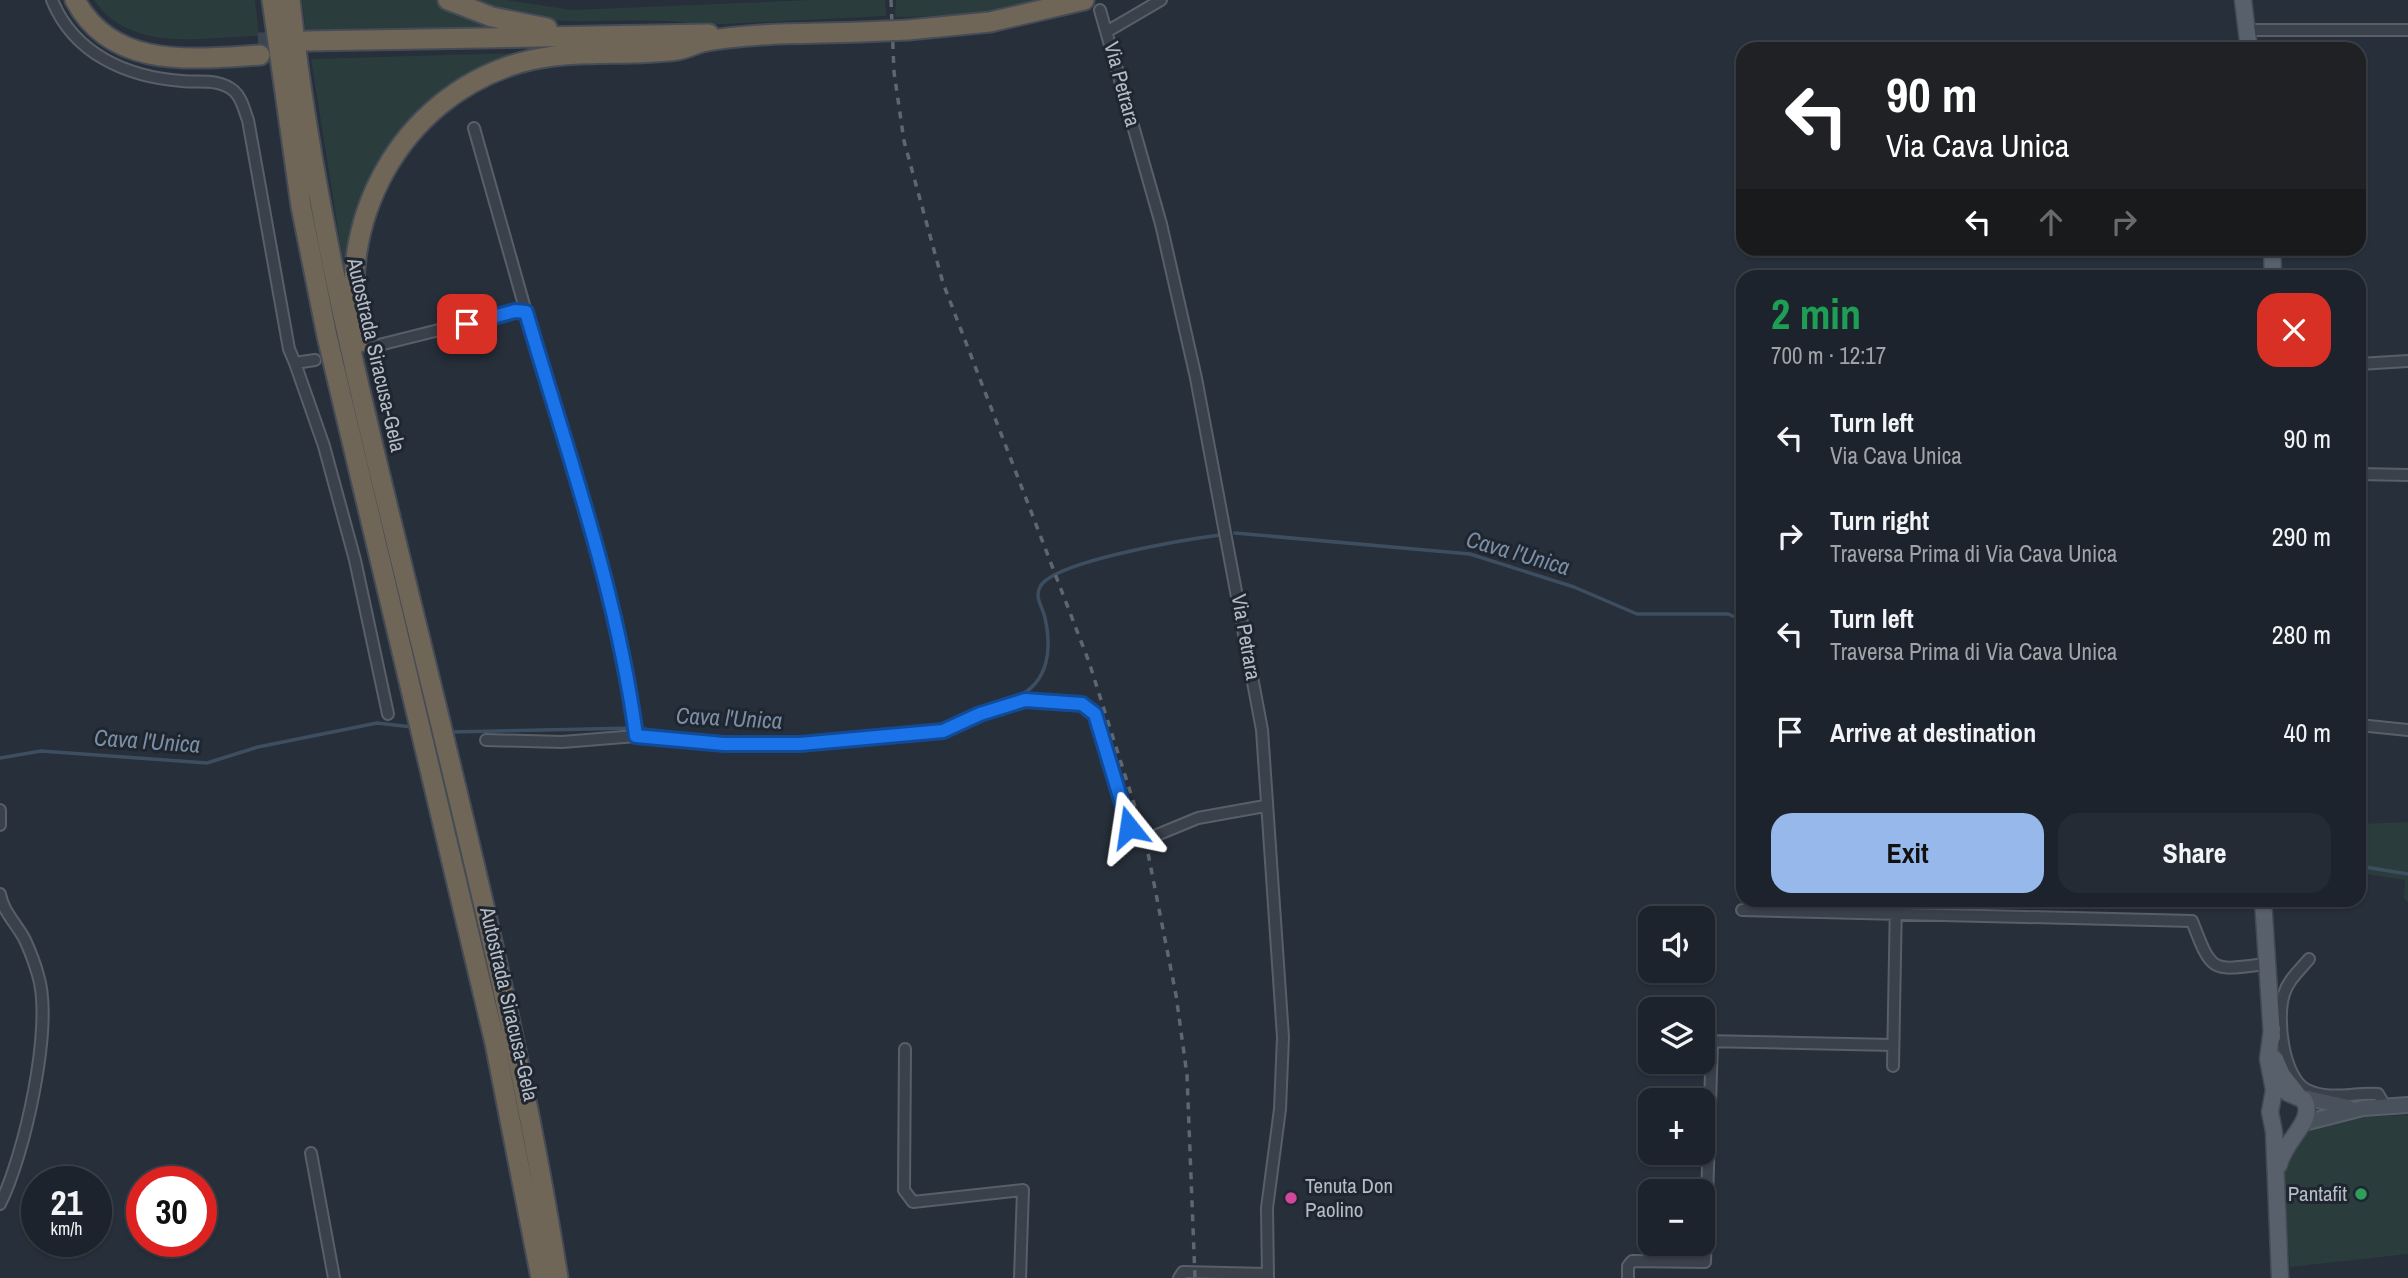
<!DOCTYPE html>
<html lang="en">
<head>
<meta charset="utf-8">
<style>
  :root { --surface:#1d232c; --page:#252b34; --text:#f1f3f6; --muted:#a0a4a9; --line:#3b4048; --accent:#96b8eb }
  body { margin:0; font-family:"Archivo Narrow",sans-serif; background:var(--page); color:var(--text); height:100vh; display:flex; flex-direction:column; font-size:26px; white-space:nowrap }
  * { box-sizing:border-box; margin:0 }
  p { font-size:23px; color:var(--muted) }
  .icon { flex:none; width:38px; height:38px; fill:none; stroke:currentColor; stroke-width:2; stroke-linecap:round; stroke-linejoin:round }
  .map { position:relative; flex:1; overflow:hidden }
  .side { position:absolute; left:1736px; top:270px; width:630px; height:637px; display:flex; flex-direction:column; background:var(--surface); border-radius:21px; box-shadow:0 2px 5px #0004,0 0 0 2px var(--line) }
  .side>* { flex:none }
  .guide { position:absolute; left:1736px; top:42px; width:630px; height:214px; border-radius:21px; box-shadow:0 2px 5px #0004,0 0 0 2px var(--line); background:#202124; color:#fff; overflow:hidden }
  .controls { position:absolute; left:1638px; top:906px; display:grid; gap:14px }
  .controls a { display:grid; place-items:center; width:77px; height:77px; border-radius:14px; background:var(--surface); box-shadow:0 2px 5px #0004,0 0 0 2px var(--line); font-size:35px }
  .speed { position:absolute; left:21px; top:1166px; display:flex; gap:14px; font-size:35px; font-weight:700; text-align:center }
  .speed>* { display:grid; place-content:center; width:91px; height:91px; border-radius:50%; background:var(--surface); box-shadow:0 2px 5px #0004,0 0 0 2px var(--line); line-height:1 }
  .speed small { font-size:18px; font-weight:400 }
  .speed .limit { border:10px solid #d22; background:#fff; color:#111 }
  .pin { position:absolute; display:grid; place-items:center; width:60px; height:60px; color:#fff; margin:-30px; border-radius:14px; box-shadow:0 4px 10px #0006 }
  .me { position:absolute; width:77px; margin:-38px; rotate:345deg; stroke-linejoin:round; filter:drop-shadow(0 0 5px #0008) }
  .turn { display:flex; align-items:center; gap:24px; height:147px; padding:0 35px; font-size:32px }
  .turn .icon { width:91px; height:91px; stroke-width:2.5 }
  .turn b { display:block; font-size:49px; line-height:60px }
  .lanes { display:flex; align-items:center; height:66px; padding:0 35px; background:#0003; justify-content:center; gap:35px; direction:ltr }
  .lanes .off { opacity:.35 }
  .round { display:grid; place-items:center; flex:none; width:74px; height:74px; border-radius:21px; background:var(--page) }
  .summary { display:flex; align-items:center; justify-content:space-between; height:119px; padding:0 35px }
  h1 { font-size:42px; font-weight:800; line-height:52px; color:#1e9e55 }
  .action { display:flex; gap:14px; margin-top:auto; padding:14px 35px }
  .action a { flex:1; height:80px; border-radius:21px; background:var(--accent); color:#111; font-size:28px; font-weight:800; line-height:80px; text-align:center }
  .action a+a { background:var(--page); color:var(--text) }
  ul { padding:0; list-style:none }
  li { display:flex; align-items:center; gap:21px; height:98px; padding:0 35px }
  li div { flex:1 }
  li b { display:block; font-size:26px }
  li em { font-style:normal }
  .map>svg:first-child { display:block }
  .green { fill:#2a3c3c }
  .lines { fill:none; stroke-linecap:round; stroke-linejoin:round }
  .stream { stroke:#3e4e61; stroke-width:3.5 }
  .highway-tunnel { stroke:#3c444f; stroke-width:19; stroke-dasharray:19 10; stroke-linecap:butt }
  .street-casing { stroke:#585f69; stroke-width:14 }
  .secondary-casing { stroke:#585f69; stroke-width:18 }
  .primary-casing { stroke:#434a54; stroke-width:19 }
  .highway-casing { stroke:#454c56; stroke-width:23 }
  .street { stroke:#3a414b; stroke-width:10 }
  .secondary { stroke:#49515d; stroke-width:14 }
  .primary { stroke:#58606b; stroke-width:16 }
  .highway { stroke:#706658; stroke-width:19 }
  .rail { stroke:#5d6671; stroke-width:3.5; stroke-dasharray:7 7; stroke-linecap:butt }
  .highway-bridge-casing { stroke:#454c56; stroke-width:23; stroke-linecap:butt }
  .highway-bridge { stroke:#706658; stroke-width:19 }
  .route-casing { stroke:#114b97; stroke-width:18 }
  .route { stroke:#1a73e8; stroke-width:12 }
  .leisure-dot { fill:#2e9e5b; stroke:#1f2630; stroke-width:2.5 }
  .hotel-dot { fill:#d1479c; stroke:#1f2630; stroke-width:2.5 }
  .labels { text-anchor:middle; stroke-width:6; stroke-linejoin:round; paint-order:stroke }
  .street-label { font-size:21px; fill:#b6bcc6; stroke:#1f2630 }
  .poi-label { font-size:21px; fill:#b6bcc6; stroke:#1f2630; text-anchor:start }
  .water-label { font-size:23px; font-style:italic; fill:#7a8ea5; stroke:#1f2630 }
</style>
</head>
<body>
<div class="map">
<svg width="2408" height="1278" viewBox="0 0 2408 1278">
  <rect width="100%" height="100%" fill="#272f3a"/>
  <!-- green -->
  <path class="green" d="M94,0H255L259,36C203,37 131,54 94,0Z
    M302,0H440L519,28L306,33Z
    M467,0H507L572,10L810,0H885L886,16L705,25C653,16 600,24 547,20C519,17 493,8 467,0Z
    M896,0H1039C993,13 943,17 895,17Z
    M518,53C461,72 417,106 384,155L346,279L311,59Z
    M2408,822V902L2404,899L2405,880L2359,873V824Z
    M2408,1115V1254L2290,1267C2288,1230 2268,1145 2312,1127C2340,1115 2377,1117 2408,1115Z"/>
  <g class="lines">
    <!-- stream -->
    <path class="stream" d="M1235,533L1470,554L1574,587L1637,614H1728L1743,620
      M1017,697C1049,682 1052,649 1045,618C1043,607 1034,598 1040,587C1053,561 1189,539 1220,535
      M451,732L635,728L726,739
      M758,739H803
      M0,758L41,751L207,763L258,747L377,723L412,727
      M2359,866L2408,874"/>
    <!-- highway-tunnel -->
    <path class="highway-tunnel" d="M258,42L294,41"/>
    <!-- street casing -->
    <g class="street-casing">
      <path id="street" d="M52,0C74,54 127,77 182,81C200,83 219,78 234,91C242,98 244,110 248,120L289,349L295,363L315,360
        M1100,10L1161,224L1196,378L1262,730L1283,1037L1280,1109L1267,1208L1268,1278
        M2247,30H2408
        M1108,31L1161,0
        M474,128L526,312
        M371,347L515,311L526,312C566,452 618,591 636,736
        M295,363L324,446L355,560L388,714
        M2359,364L2408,361
        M2359,474L2408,475
        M2359,725L2408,730
        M486,740L562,742L636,736L724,744H800L942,731L980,714L1025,700L1082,704L1095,714L1130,827L1138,836L1152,837L1198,818L1265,806
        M0,810V825
        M0,894C3,912 17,924 25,940C30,951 35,964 38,975C54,1026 24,1157 0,1204
        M1742,910L2192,921C2212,973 2211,971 2265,964
        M2309,959C2300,970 2288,980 2284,994C2276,1018 2283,1078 2307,1090C2330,1101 2354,1092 2378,1094L2385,1106
        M1646,1040H1650
        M1703,1041L1893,1045
        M905,1049L904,1190L913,1202L1023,1190L1020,1278
        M1893,1066L1896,900
        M311,1153L334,1278
        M1179,1278L1183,1272L1267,1274
        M1628,1278V1266L1632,1261L1705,1262L1712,1041"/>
    </g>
    <!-- secondary casing -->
    <g class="secondary-casing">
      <path id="secondary" d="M2299,1096L2348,1107
        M2304,1123L2363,1108L2408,1105"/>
    </g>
    <!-- primary casing -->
    <g class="primary-casing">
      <path id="primary" d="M2243,0L2249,49
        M2272,248L2273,276
        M2263,900L2272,1037
        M2272,1029L2268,1059L2274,1090L2270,1112L2274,1132L2280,1278
        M2275,1059L2282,1075L2297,1094
        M2279,1165C2284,1140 2316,1121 2304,1100L2288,1093"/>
    </g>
    <!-- highway casing -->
    <g class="highway-casing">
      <path id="highway" d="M75,0C112,70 193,59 260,55
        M272,0L301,206L327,336L495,1043L541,1278
        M290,0C310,184 352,362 396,541C455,785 519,1030 558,1278
        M448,0L492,17L547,28
        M908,30L990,22L1084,0
        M306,41L709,34
        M360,342C333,223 400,98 519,63C571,48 625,57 677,50C686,49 694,44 702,42C753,32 809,34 861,32"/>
    </g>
    <!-- street -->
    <use href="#street" class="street"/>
    <!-- secondary -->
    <use href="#secondary" class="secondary"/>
    <!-- primary -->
    <use href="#primary" class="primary"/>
    <!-- highway -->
    <use href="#highway" class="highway"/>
    <!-- rail -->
    <path class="rail" d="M891,0L894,72L904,141L943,283L1089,662L1145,838L1176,995L1187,1075L1195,1278"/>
    <!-- highway-bridge casing -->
    <g class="highway-bridge-casing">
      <path id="highway-bridge" d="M861,32L908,30"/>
    </g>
    <!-- highway-bridge -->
    <use href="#highway-bridge" class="highway-bridge"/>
  </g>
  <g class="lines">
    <!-- route casing -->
    <g class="route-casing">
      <path id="route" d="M467,324L515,311L526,312C567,452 617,591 636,736L724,744H800L943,731L980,714L1025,700L1082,704L1095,714L1129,827"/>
    </g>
    <!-- route -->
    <use href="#route" class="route"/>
  </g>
  <!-- markers -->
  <circle class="leisure-dot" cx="2361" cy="1194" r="7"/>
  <circle class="hotel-dot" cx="1291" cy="1198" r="7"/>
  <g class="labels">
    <!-- street labels -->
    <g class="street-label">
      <text transform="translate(1122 84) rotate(75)" y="7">Via Petrara</text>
      <text transform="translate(376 355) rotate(77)" y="7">Autostrada Siracusa-Gela</text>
      <text transform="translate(1246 637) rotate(80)" y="7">Via Petrara</text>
      <text transform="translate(509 1004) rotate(77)" y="7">Autostrada Siracusa-Gela</text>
    </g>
    <!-- poi labels -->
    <g class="poi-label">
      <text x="1305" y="1193">Tenuta Don<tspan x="1305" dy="24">Paolino</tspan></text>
      <text x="2347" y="1201" text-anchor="end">Pantafit</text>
    </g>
    <!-- water labels -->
    <g class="water-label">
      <text transform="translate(1518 553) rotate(16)" y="8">Cava l'Unica</text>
      <text transform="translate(729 718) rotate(3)" y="8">Cava l'Unica</text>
      <text transform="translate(147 741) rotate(4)" y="8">Cava l'Unica</text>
    </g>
  </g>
</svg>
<div class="controls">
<a><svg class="icon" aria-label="sound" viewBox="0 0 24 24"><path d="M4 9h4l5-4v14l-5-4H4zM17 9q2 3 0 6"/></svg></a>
<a><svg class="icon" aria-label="layers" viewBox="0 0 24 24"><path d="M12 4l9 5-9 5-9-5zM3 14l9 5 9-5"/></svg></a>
<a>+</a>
<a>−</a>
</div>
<div class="speed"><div>21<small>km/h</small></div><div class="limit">30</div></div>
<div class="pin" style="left:467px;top:324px;background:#d93025"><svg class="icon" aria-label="arrive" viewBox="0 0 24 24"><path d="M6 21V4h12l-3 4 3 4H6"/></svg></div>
<svg class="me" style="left:1129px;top:827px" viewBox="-20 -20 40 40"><path d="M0-17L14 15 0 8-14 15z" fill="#1a73e8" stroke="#fff" stroke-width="4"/></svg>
<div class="guide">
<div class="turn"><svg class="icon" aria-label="left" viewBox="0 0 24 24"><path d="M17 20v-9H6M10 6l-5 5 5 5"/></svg><div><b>90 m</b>Via Cava Unica</div></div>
<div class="lanes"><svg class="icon" aria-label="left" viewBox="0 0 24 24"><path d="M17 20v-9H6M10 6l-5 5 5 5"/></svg><svg class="icon off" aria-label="ahead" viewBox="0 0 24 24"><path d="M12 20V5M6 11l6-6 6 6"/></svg><svg class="icon off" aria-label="right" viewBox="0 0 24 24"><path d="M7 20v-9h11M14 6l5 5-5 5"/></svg></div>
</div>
<section class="side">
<div class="summary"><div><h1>2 min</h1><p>700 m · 12:17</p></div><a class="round" style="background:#d93025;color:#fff"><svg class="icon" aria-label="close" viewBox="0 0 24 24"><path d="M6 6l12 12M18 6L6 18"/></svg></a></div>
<ul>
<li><svg class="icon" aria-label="left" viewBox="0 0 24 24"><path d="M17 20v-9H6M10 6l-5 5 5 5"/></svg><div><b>Turn left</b><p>Via Cava Unica</p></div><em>90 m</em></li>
<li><svg class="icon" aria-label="right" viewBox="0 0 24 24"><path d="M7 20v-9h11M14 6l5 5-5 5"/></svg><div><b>Turn right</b><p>Traversa Prima di Via Cava Unica</p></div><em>290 m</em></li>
<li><svg class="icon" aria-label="left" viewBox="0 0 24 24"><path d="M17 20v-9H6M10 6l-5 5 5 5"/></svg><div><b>Turn left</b><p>Traversa Prima di Via Cava Unica</p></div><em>280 m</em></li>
<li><svg class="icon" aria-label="arrive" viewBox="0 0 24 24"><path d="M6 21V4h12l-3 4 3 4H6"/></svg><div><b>Arrive at destination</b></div><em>40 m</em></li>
</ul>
<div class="action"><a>Exit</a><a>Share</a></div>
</section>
</div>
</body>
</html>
